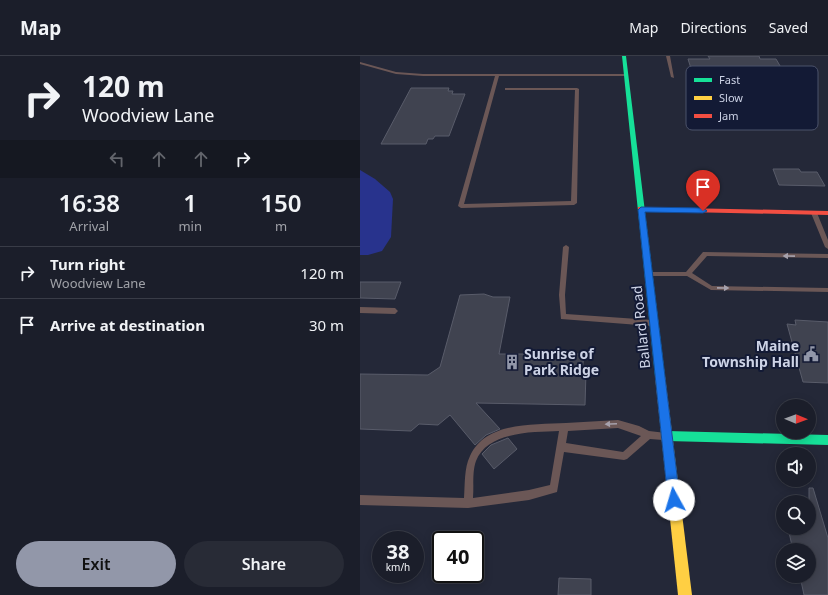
<!DOCTYPE html>
<html lang="en">
<head>
<meta charset="utf-8">
<style>
  :root { --surface:#1b1e2a; --page:#282b36; --text:#f1f3f6; --muted:#a0a2a8; --line:#393c47; --accent:#9297a9 }
  body { margin:0; font-family:"Noto Sans",sans-serif; background:var(--page); color:var(--text); height:100vh; display:flex; flex-direction:column; font-size:15px; white-space:nowrap }
  * { box-sizing:border-box; margin:0 }
  p { font-size:13px; color:var(--muted) }
  .icon { flex:none; width:22px; height:22px; fill:none; stroke:currentColor; stroke-width:2; stroke-linecap:round; stroke-linejoin:round }
  .map { position:relative; flex:1; overflow:hidden }
  .sheet { display:flex; flex-direction:column; background:var(--surface); width:360px }
  .sheet>* { flex:none }
  .banner { background:#1b1e2a; color:var(--text); overflow:hidden }
  .needle { width:26px; rotate:91deg }
  .fabs { position:absolute; left:416px; top:343px; display:grid; gap:8px }
  .fabs a { display:grid; place-items:center; width:40px; height:40px; border-radius:50%; background:var(--surface); box-shadow:0 2px 10px #0003,0 0 0 1px var(--line); font-size:20px }
  .speed { position:absolute; left:12px; top:475px; display:flex; gap:8px; font-size:20px; font-weight:700; text-align:center }
  .speed>* { display:grid; place-content:center; width:52px; height:52px; border-radius:50%; background:var(--surface); box-shadow:0 2px 10px #0003,0 0 0 1px var(--line); line-height:1 }
  .speed small { font-size:10px; font-weight:400 }
  .speed .limit { border:2px solid #111; border-radius:6px; background:#fff; color:#111 }
  .pin { position:absolute; display:grid; place-items:center; width:34px; height:34px; color:#fff; margin:-41px -17px; border-radius:50% 50% 50% 0; rotate:-45deg; box-shadow:0 0 4px #0007 }
  .pin .icon { rotate:45deg }
  .me { position:absolute; width:44px; margin:-22px; rotate:354deg; stroke-linejoin:round; filter:drop-shadow(0 0 3px #0008) }
  .turn { display:flex; align-items:center; gap:14px; height:84px; padding:0 16px; font-size:18px }
  .turn .icon { width:52px; height:52px; stroke-width:2.5 }
  .turn b { display:block; font-size:28px; line-height:34px }
  .lanes { display:flex; align-items:center; height:38px; padding:0 16px; background:#0003; justify-content:center; gap:20px; direction:ltr }
  .lanes .off { opacity:.35 }
  .eta { display:flex; justify-content:space-evenly; align-items:center; height:68px; text-align:center }
  .eta b { font-size:24px; font-weight:600; line-height:28px }
  .primary-button { display:flex; gap:8px; margin-top:auto; padding:8px 16px }
  .primary-button a { flex:1; height:46px; border-radius:24px; background:var(--accent); color:#111; font-size:16px; font-weight:600; line-height:46px; text-align:center }
  .primary-button a+a { background:var(--page); color:var(--text) }
  ul { padding:0; list-style:none }
  li { display:flex; align-items:center; gap:12px; height:52px; padding:0 16px; border-top:1px solid var(--line) }
  li div { flex:1 }
  li b { display:block; font-size:15px }
  li em { font-style:normal }
  header { display:flex; align-items:center; gap:24px; box-sizing:border-box; height:56px; padding:0 20px; background:var(--surface); border-bottom:1px solid var(--line) }
  header strong { font-size:19px }
  nav { display:flex; gap:22px; margin-inline-start:auto; font-size:14px }
  main { display:flex; flex:1; min-height:0 }
  .map>svg:first-child { display:block }
  .water { fill:#28338d }
  .building { fill:#404350; stroke:#595c6a }
  .lines { fill:none; stroke-linecap:round; stroke-linejoin:round }
  .lane { fill:#6b5756; fill-rule:evenodd }
  .fast { fill:#16e098; fill-rule:evenodd }
  .slow { fill:#ffcf43; fill-rule:evenodd }
  .jam { fill:#f24e42; fill-rule:evenodd }
  .oneway { fill:#a6a1ac }
  .route { fill:#1a73e8; stroke:#114b97 }
  .labels { text-anchor:middle; stroke-width:4; stroke-linejoin:round; paint-order:stroke }
  .street-label { font-size:14px; fill:#cdd3e6; stroke:#131a35 }
  .poi-label { font-size:14px; font-weight:bold; fill:#cdd3e6; stroke:#131a35; text-anchor:end }
  .key { fill:#131a35; stroke:#4b526a; stroke-width:1 }
  .key-label { font-size:11px; fill:#cdd3e6 }
</style>
</head>
<body>
<header>
<strong>Map</strong>
<nav><a>Map</a><a>Directions</a><a>Saved</a></nav>
</header>
<main>
<section class="sheet">
<div class="banner">
<div class="turn"><svg class="icon" aria-label="right" viewBox="0 0 24 24"><path d="M7 20v-9h11M14 6l5 5-5 5"/></svg><div><b>120 m</b>Woodview Lane</div></div>
<div class="lanes"><svg class="icon off" aria-label="left" viewBox="0 0 24 24"><path d="M17 20v-9H6M10 6l-5 5 5 5"/></svg><svg class="icon off" aria-label="ahead" viewBox="0 0 24 24"><path d="M12 20V5M6 11l6-6 6 6"/></svg><svg class="icon off" aria-label="ahead" viewBox="0 0 24 24"><path d="M12 20V5M6 11l6-6 6 6"/></svg><svg class="icon" aria-label="right" viewBox="0 0 24 24"><path d="M7 20v-9h11M14 6l5 5-5 5"/></svg></div>
</div>
<div class="eta">
<div><b>16:38</b><p>Arrival</p></div>
<div><b>1</b><p>min</p></div>
<div><b>150</b><p>m</p></div>
</div>
<ul>
<li><svg class="icon" aria-label="right" viewBox="0 0 24 24"><path d="M7 20v-9h11M14 6l5 5-5 5"/></svg><div><b>Turn right</b><p>Woodview Lane</p></div><em>120 m</em></li>
<li><svg class="icon" aria-label="arrive" viewBox="0 0 24 24"><path d="M6 21V4h12l-3 4 3 4H6"/></svg><div><b>Arrive at destination</b></div><em>30 m</em></li>
</ul>
<div class="primary-button"><a>Exit</a><a>Share</a></div>
</section>
<div class="map">
<svg width="468" height="539" viewBox="0 0 468 539">
  <rect width="100%" height="100%" fill="#242838"/>
  <!-- water -->
  <path class="water" d="M0,114L15,123L30,136L33,143L31,181L22,195L8,199H0Z"/>
  <!-- building -->
  <path class="building" d="M348,0H399L400,3H416L440,44H341L328,3H350Z
    M51,32H89L88,35H93L92,38H105L89,80H75L73,83H68L66,88H21Z
    M413,113H439L441,116H457L465,130L419,129Z
    M0,226H41L35,243L0,242Z
    M124,238L133,241H150L139,298H224L222,316H226L225,349L116,347L140,373L126,379L115,389L90,359L78,369L59,368L51,375L0,373V318L68,319L80,311L100,239Z
    M435,264L468,266V327L443,326L427,268L436,269Z
    M148,382L157,393L134,413L122,398L131,389Z
    M449,432H453L468,482V539H444L440,520H449V494H433L428,472H449Z
    M199,522L231,523V539H198Z"/>
  <g class="lines">
    <!-- lane -->
    <path class="lane" d="M306,0H310L314,22L311,21Z
      M0,6L36,16L63,18H266L268,19L266,20H139L104,148L211,145L215,34H145V32H217L219,33L217,147L214,149L101,152L98,150L135,20H63L36,18L0,8Z
      M454,155L457,157L468,184V193L465,191L451,157Z
      M206,189L209,191L205,239L206,258L292,264L294,265L295,267L294,269L292,270L201,263L199,239L203,191Z
      M343,196L468,198V202L347,200L332,217L352,230L468,232V236L351,234L327,220H289L286,218L289,216H326Z
      M0,251L35,252L38,255L35,258L0,257Z
      M258,364L279,370L289,375L306,377L307,380L306,383L303,384L290,383L267,403L264,404L204,396L197,436L169,444L108,452L0,449V439L104,442C105,429 104,412 110,400C126,365 174,369 206,367C223,366 241,365 258,364ZM258,372L281,380L263,396L206,387L208,375ZM199,375L190,429L169,434L113,442C114,430 112,416 116,405C127,375 174,376 199,375Z"/>
    <!-- fast -->
    <path class="fast" d="M262,0H266L305,320L303,323L300,324L297,323L295,320Z
      M307,375L468,379V389L307,385L303,384L302,380L303,376Z"/>
    <!-- slow -->
    <path class="slow" d="M300,316L303,317L305,320L332,539H318L295,320L297,317Z"/>
    <!-- jam -->
    <path class="jam" d="M278,151L468,155V159L281,155H278Z"/>
  </g>
  <!-- one-way arrows -->
  <defs><path id="oneway-solid" d="M-6-.8H1V-3.2L6.5 0L1 3.2V.8H-6Z"/></defs>
  <g class="oneway">
    <use href="#oneway-solid" transform="translate(429 200) rotate(-179)"/>
    <use href="#oneway-solid" transform="translate(363 232) rotate(1)"/>
    <use href="#oneway-solid" transform="translate(251 368) rotate(177)"/>
  </g>
  <!-- route -->
  <path class="route" d="M281,151L343,152L347,155L343,157L285,156L320,444L318,448L314,450L310,448L308,444L278,154Z"/>
  <!-- icons -->
  <defs>
    <g id="civic-bare" transform="scale(1.2)"><path d="M-.6-6.5H3V-4.5H.6V-3L4-1V1h2V6H-6V1h2V-1L-.6-3ZM-1.2 2.5V6h2.4V2.5Z" fill="#9297a9" stroke="#131a35" stroke-width="2.5" paint-order="stroke"/></g>
    <g id="building-bare" transform="scale(1.2)"><path d="M-4-6H4V6H1V3H-1V6H-4ZM-2.5-4.3h1.7v1.8h-1.7ZM.8-4.3h1.7v1.8H.8ZM-2.5-1h1.7V.8h-1.7ZM.8-1h1.7V.8H.8Z" fill="#9297a9" stroke="#131a35" stroke-width="2.5" paint-order="stroke"/></g>
  </defs>
  <g fill-rule="evenodd">
    <use href="#civic-bare" x="451" y="298"/>
    <use href="#building-bare" x="152" y="306"/>
  </g>
  <g class="labels">
    <!-- street labels -->
    <g class="street-label">
      <text transform="translate(281 271) rotate(-96)" y="5">Ballard Road</text>
    </g>
    <!-- poi labels -->
    <g class="poi-label">
      <text x="439" y="295">Maine<tspan x="439" dy="16">Township Hall</tspan></text>
      <text x="164" y="303" text-anchor="start">Sunrise of<tspan x="164" dy="16">Park Ridge</tspan></text>
    </g>
  </g>
  <!-- legend -->
  <rect x="326" y="10" width="132" height="64" rx="6" class="key"/>
  <rect x="334" y="22" width="18" height="4" fill="#16e098"/>
  <rect x="334" y="40" width="18" height="4" fill="#ffcf43"/>
  <rect x="334" y="58" width="18" height="4" fill="#f24e42"/>
  <g class="key-label">
    <text x="359" y="28">Fast</text>
    <text x="359" y="46">Slow</text>
    <text x="359" y="64">Jam</text>
  </g>
</svg>
<div class="fabs">
<a><svg class="needle" viewBox="-14 -14 28 28"><path d="M0-13l5 13h-10z" fill="#e53935"/><path d="M0 13l5-13h-10z" fill="#a0a2a8"/></svg></a>
<a><svg class="icon" aria-label="sound" viewBox="0 0 24 24"><path d="M4 9h4l5-4v14l-5-4H4zM17 9q2 3 0 6"/></svg></a>
<a><svg class="icon" aria-label="search" viewBox="0 0 24 24"><circle cx="10" cy="10" r="6"/><path d="M15 15l6 6"/></svg></a>
<a><svg class="icon" aria-label="layers" viewBox="0 0 24 24"><path d="M12 4l9 5-9 5-9-5zM3 14l9 5 9-5"/></svg></a>
</div>
<div class="speed"><div>38<small>km/h</small></div><div class="limit">40</div></div>
<div class="pin" style="left:343px;top:155px;background:#d93025"><svg class="icon" aria-label="arrive" viewBox="0 0 24 24"><path d="M6 21V4h12l-3 4 3 4H6"/></svg></div>
<svg class="me" style="left:314px;top:444px" viewBox="-20 -20 40 40"><circle r="19" fill="#fff"/><path d="M0-13L10 11 0 6-10 11z" fill="#1a73e8"/></svg>
</div>
</main>
</body>
</html>
